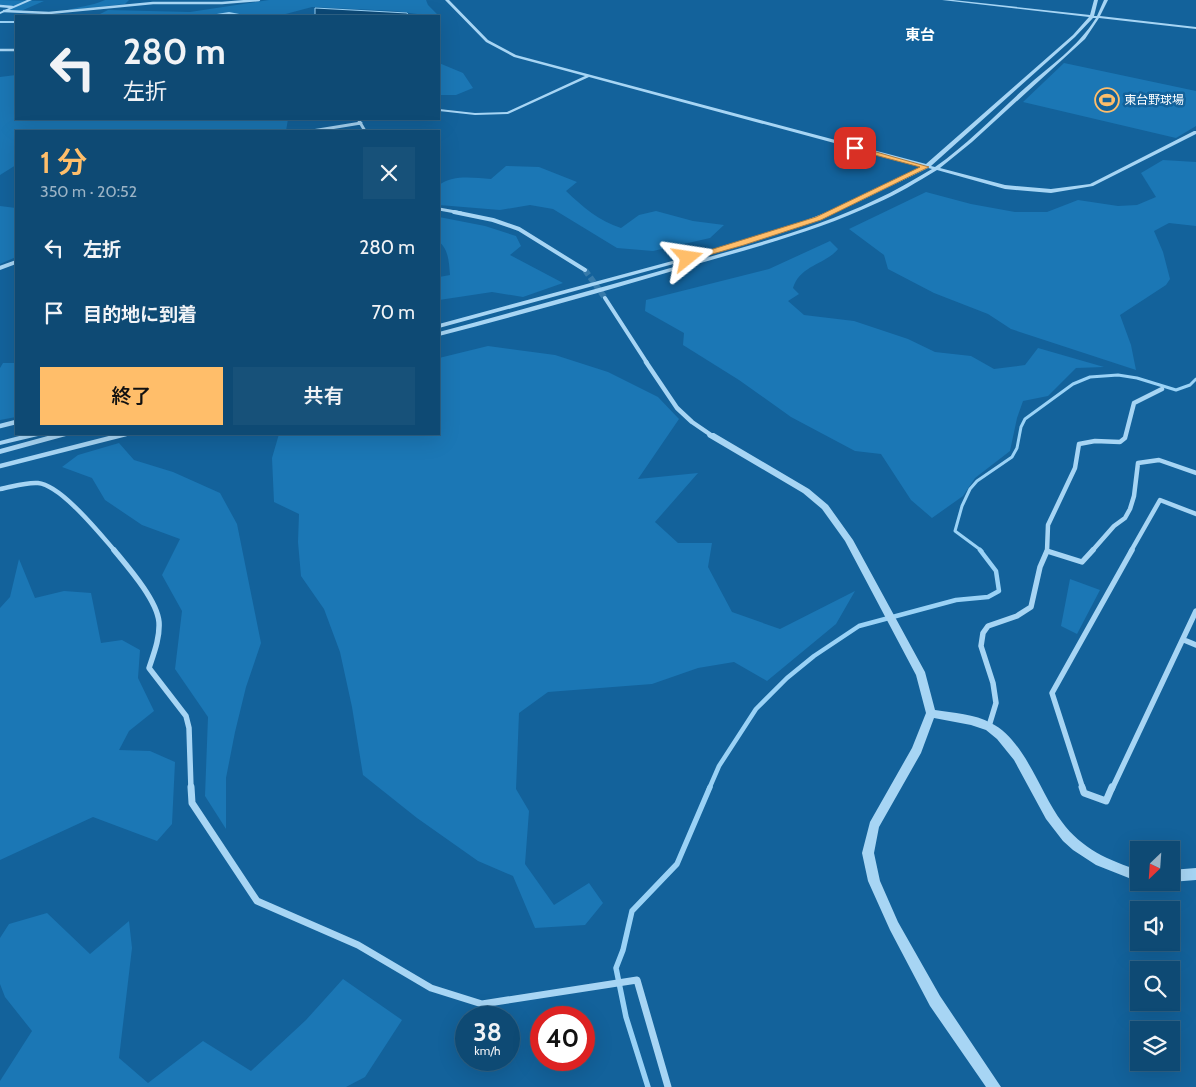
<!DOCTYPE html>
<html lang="ja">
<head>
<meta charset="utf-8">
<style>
  :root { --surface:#0e4a74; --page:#175179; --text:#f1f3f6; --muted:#9bb3c5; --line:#2e6286; --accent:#ffbe6a }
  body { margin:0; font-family:Cabin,"Noto Sans JP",sans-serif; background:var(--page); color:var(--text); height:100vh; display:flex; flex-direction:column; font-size:19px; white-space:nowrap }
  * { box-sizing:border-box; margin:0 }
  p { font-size:16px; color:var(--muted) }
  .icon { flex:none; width:28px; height:28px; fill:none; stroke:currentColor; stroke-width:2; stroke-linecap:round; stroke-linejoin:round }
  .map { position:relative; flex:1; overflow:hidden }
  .details { position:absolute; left:15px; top:130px; width:425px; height:305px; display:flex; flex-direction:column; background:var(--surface); border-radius:0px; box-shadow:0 5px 20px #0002,0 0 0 1px var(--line) }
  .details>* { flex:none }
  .hud { position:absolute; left:15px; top:15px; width:425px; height:105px; border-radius:0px; box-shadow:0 5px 20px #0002,0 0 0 1px var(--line); background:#0e4a74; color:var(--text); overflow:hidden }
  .needle { width:32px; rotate:205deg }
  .buttons { position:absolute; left:1130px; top:841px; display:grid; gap:10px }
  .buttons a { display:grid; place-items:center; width:50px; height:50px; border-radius:0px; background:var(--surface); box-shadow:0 5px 20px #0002,0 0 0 1px var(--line); font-size:25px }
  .speed { position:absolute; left:455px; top:1006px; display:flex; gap:10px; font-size:25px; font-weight:700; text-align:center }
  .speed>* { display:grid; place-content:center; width:65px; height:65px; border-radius:50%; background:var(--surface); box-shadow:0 5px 20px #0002,0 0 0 1px var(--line); line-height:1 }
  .speed small { font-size:12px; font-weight:400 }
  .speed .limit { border:8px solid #d22; background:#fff; color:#111 }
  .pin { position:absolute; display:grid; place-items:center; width:42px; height:42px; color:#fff; margin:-21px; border-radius:10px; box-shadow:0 2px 8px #0006 }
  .me { position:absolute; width:55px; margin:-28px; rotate:75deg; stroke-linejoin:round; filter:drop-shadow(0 0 4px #0008) }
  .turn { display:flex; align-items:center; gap:18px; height:105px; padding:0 25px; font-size:22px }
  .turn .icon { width:65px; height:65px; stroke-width:2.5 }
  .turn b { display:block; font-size:35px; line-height:42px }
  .round { display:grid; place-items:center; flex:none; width:52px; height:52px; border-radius:0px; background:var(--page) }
  .head { display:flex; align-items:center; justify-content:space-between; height:85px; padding:0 25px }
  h1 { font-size:30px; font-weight:600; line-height:38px; color:var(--accent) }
  .button { display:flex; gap:10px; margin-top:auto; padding:10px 25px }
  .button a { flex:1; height:58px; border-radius:0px; background:var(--accent); color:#111; font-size:20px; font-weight:600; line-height:58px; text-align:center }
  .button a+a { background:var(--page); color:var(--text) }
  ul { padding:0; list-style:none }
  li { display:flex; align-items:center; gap:15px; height:65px; padding:0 25px }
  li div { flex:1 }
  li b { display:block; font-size:19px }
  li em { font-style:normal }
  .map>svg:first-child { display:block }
  .green { fill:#1b77b5 }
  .water { fill:#0c4977; stroke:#9ad2f6 }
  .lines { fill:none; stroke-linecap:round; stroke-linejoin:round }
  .stream-far3 { stroke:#9ad2f6; stroke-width:2 }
  .stream-far2 { stroke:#9ad2f6; stroke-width:3 }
  .stream-far1 { stroke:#9ad2f6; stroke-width:4.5 }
  .stream { stroke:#9ad2f6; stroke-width:5.5 }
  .tertiary-tunnel { stroke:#367aaa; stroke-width:6; stroke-dasharray:6 3; stroke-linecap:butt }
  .minor-far5 { stroke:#a7d5f4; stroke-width:2.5 }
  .minor-far4 { stroke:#a7d5f4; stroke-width:3 }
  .minor-far3 { stroke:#a7d5f4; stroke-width:4 }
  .minor-far2 { stroke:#a7d5f4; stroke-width:4.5 }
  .minor-far1 { stroke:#a7d5f4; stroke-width:5.5 }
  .minor { stroke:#a7d5f4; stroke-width:7 }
  .tertiary { fill:#a7d5f4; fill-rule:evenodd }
  .route { fill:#ffbe6a; stroke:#a67c45 }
  .labels { text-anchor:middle; stroke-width:5; stroke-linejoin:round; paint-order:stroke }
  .far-poi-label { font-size:12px; fill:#fff; stroke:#13629b; text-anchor:start }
  .far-quarter-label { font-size:15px; font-weight:bold; fill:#fff; stroke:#13629b }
</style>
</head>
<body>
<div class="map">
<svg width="1196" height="1087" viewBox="0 0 1196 1087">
  <rect width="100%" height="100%" fill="#13629b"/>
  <!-- green -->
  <path class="green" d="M0,0L44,1L21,11L7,10L13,8L0,6Z
    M105,0H129L125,4L63,11C77,7 92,6 105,0Z
    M269,0H426L428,5L441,18L439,21V16H417V14L395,11L312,7L278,16H242L236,14L96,16L108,10L190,12Z
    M439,63L463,73L473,88L456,95H439Z
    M1064,63L1196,91V126L1176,138L1023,102Z
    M16,75V119H288L286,131H16V165L0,175V77Z
    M1163,160L1196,162V226L1169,223L1154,231L1163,252L1170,279L1166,285L1120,315L1131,345L1136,370L1011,329L988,314L934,293L888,269L884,255L849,229L926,192L971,204L1015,212H1047L1078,200L1118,206L1137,205L1156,197L1141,173Z
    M506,166L539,167L577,182L566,191C583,207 599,221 621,228L639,215L656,211L693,221L724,225L710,238L653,251L617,248L553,209L530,205L500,210L439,205V185C454,174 474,178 491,179Z
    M0,206L16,208V257L0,264Z
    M439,217L485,226L516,236L521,246L510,255L563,283L523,297L492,292L439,300V277L450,275C449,264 449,249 439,242Z
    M830,241L838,249C825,265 800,265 793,288L799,294L788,301L804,315L854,321L908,339L935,352L971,356L994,369L1025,365L1038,348L1104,367L1076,368L1048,396L1023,401L1017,418L1010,451L975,478L963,496L932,518L911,500L881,454L855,451L791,417L739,380L683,345L684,333L645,311L646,300L769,269Z
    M488,346L555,355L608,372L658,397L679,419L638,479L698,473L655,522L678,543H712L708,567L732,612L780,629L855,591L836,624L767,681L734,662L698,668L652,684L548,692L519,713L516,789L529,811L525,864L554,905L589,883L603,903L585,925L535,928L513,876L478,861L417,818L363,775L352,707L340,652L324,609L301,576L298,542L299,514L274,502L272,458L279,434H439V358Z
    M3,363H16V417L0,420V368Z
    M119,443L134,460L173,472L220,493L237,524L261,643L246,687L235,732L226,778V829L205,796L208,717L175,669L182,611L162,575L180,539L142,525L105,500L92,478L62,467L78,455Z
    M19,559L35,598L64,591L91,593L101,643L122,640L140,650L138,678L154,711L129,731L119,750L150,751L175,762L172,824L157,841L93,817L0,860V608L10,597Z
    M1070,579L1100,590L1077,634L1061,626Z
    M47,913L90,954L129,921L132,948L119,1058L148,1083L203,1041L251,1071L306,1020L343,979L402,1020L365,1077L346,1087H0V1081L32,1031L5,997L0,984V938L9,924Z"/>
  <!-- water -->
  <path class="water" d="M315,8L407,13L409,16H315Z"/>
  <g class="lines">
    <!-- stream-far3 -->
    <path class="stream-far3" d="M211,16L229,13L244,16
      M0,22H16"/>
    <!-- stream-far2 -->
    <path class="stream-far2" d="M982,551L955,531L962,506L970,489L977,481L1012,457L1017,448L1021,427L1025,419L1073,384L1090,377L1118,375L1137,378L1176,390L1190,385L1196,379"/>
    <!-- stream-far1 -->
    <path class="stream-far1" d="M709,789L719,766L756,709L787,678L814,656L859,626L956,600L988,597L999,591L996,571L980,550"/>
    <!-- stream -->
    <path class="stream" d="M648,1087L626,1017L616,968L623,950L632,911L677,864L710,787"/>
    <!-- tertiary-tunnel -->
    <path class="tertiary-tunnel" d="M585,270L605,298"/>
    <!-- minor-far5 -->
    <path class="minor-far5" d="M0,6L12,7
      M4,11L49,13L153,3H222L259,0
      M0,50H16"/>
    <!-- minor-far4 -->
    <path class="minor-far4" d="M358,119L365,131
      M312,131L361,123
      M439,209L461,213"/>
    <!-- minor-far3 -->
    <path class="minor-far3" d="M454,212L493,220L519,229L585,270
      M0,268L16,262
      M605,298L647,363"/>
    <!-- minor-far2 -->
    <path class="minor-far2" d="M646,362L677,408L692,422L711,435
      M0,426L16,422
      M0,466L126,434
      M0,489C12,487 25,482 38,483C61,485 100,534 115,551
      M1047,551L1048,525L1075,468L1079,444L1095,441L1120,442L1125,438L1134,403L1162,389
      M1092,551L1114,526L1125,518L1130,509L1134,496L1138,463L1159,460L1196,473
      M1131,551L1160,500L1196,514"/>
    <!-- minor-far1 -->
    <path class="minor-far1" d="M114,550C128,567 157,600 159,622C160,638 154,653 149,668L186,716L189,728L191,789
      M1184,640L1196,645
      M989,726L996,703L993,683L981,646L983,633L988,626L1017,616L1031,607L1040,567L1047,551L1082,562L1093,550
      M1083,789L1052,693L1132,550
      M1112,789L1196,611"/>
    <!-- minor -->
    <path class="minor" d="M191,787L192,803L257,901L358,945L431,988L482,1004L637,980L668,1087
      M1082,787L1084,793L1106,801L1112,787"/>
    <!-- tertiary -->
    <path class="tertiary" d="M27,0H32L0,14V12Z
      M445,0H449L488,40L516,55L926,164L1073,35L1089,17L942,0H953L1090,15L1094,0H1098L1094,16H1097L1104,0H1108L1100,16L1196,27V29L1099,18L1085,39L1074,49L972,142L940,168L1005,185L1051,189L1090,184L1194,131H1196V134L1093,186L1051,193L1005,189L937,170C917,182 898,194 877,203C815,232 749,249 683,268C602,292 521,315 439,336V332C520,310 600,288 681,265C746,246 813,230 875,200C895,191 913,180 932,169L928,168L839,211L795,228L743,245L439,328V324L739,243L791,226L835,209L923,167L589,77L508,114L475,115L439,111V109L475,113L507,112L585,76L514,57L486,42ZM1093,18H1096C1078,47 1050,66 1025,88C995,115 968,144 935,167L931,166L1075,37Z
      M708,433H714L809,489L828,505L853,540L925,672L935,710C953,713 975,714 991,723C1025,740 1040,793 1062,822C1081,848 1109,861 1139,870V882L1096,865L1073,850L1063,841L1046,819L1014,760L997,739L986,730L971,725L934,718L921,753L879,827L874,853L880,881L898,922L940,996L1001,1087H986L930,1006L890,930L868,881L862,853L870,822L912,748L926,713L916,675L845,541L822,509L803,493L708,437L707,435Z
      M27,434H39L38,436L0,445V441Z
      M55,434H67L66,436L0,454V449Z
      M1196,868V880L1171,882V870Z"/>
  </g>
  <!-- route -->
  <path class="route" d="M855,146L929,167L821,220L744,245L688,261L684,258L816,217L920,167L852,149L851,148Z"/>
  <!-- icons -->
  <defs>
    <g id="stadium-ring" transform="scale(1.25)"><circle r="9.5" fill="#13629b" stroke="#ffbe6a" stroke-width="1.5"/><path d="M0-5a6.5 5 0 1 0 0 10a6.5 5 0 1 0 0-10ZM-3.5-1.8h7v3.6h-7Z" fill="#ffbe6a"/></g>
  </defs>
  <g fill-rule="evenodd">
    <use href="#stadium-ring" x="1107" y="100"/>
  </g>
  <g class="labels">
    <!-- far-poi labels -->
    <g class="far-poi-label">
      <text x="1124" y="104">東台野球場</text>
    </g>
    <!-- far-quarter labels -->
    <g class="far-quarter-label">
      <text x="920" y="40">東台</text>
    </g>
  </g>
</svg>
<div class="buttons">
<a><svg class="needle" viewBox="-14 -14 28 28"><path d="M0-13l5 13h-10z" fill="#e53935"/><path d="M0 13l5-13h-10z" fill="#9bb3c5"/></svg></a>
<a><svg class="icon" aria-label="sound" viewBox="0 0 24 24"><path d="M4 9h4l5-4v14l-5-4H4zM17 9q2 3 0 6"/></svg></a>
<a><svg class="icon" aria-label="search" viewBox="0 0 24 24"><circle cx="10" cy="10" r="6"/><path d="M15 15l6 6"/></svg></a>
<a><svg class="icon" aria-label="layers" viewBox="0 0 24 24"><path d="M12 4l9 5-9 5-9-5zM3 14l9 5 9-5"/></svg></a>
</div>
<div class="speed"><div>38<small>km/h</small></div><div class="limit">40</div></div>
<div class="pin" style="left:855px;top:148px;background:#d93025"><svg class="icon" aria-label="arrive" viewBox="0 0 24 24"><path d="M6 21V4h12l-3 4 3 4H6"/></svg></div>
<svg class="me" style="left:688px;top:258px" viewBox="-20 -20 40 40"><path d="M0-17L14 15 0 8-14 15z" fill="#ffbe6a" stroke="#fff" stroke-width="4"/></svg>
<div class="hud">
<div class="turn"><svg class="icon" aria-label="left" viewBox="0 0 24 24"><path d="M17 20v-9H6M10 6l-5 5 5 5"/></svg><div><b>280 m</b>左折</div></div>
</div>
<section class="details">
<div class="head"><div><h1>1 分</h1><p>350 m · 20:52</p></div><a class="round"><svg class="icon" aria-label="close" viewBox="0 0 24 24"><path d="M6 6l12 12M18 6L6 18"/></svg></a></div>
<ul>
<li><svg class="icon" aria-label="left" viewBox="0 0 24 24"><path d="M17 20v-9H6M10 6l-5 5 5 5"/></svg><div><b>左折</b></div><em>280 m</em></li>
<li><svg class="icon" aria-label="arrive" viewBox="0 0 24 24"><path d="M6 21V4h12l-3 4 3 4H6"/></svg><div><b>目的地に到着</b></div><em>70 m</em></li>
</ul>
<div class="button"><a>終了</a><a>共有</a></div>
</section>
</div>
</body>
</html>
